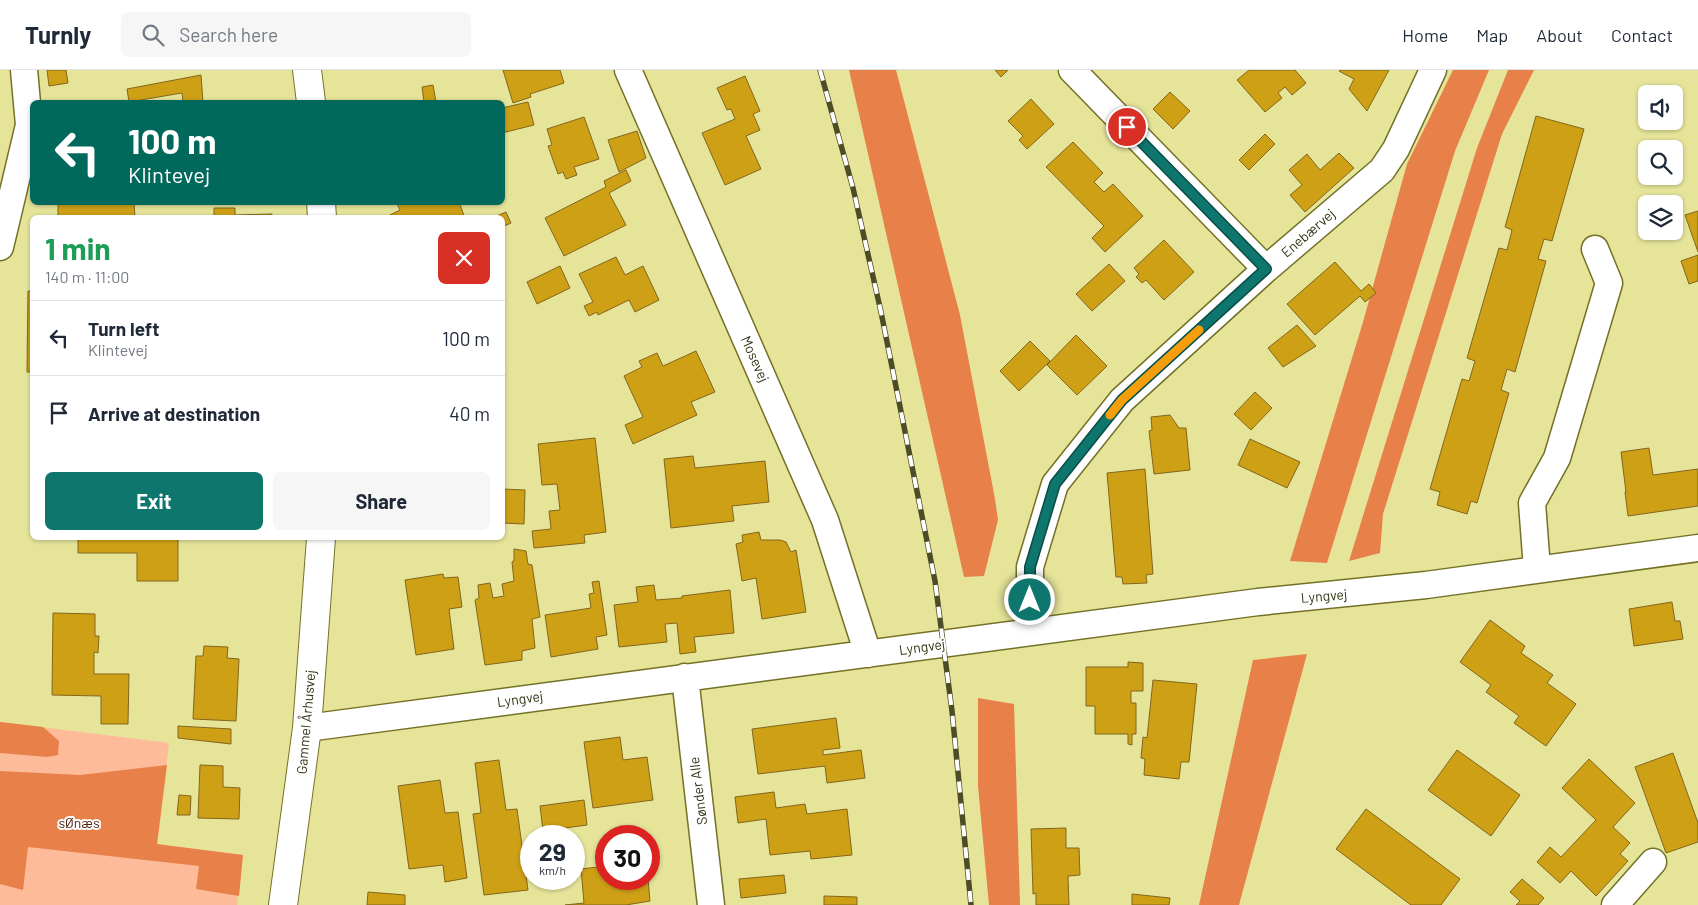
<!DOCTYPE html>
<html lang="en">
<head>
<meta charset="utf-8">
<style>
  :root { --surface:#fff; --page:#f6f6f7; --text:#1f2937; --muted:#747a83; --line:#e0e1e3; --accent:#0f766e }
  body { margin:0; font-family:Barlow,sans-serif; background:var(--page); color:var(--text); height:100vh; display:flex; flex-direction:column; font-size:19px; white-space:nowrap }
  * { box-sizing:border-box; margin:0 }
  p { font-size:16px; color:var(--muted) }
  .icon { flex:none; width:28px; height:28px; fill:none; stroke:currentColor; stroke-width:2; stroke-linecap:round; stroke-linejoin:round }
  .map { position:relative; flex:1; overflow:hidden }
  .drawer { position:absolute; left:30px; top:145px; width:475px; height:325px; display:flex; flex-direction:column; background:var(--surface); border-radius:8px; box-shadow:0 1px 4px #0004 }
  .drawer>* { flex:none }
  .banner { position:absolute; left:30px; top:30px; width:475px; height:105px; border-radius:8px; box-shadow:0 1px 4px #0004; background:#00695c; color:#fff; overflow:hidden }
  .buttons { position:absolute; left:1638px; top:15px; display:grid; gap:10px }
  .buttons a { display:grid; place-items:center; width:45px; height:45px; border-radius:8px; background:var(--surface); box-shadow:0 1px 4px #0004; font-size:25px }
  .speed { position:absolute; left:520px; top:755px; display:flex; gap:10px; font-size:25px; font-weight:700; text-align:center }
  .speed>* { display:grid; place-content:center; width:65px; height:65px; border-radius:50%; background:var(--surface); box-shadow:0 1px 4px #0004; line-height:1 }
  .speed small { font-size:12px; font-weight:400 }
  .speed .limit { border:8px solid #d22; background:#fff; color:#111 }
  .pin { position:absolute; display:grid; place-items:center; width:42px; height:42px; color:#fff; margin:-21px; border:2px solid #fff; border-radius:50%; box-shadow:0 1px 5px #0007 }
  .me { position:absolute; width:55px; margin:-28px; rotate:0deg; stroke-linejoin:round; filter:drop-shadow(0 0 4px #0008) }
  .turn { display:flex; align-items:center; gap:18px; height:105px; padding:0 15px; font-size:22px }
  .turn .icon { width:65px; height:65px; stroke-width:2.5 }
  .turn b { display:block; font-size:35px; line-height:42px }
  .round { display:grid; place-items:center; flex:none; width:52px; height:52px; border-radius:8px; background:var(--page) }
  .headline { display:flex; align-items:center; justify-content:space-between; height:85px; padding:0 15px }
  h1 { font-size:30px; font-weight:700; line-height:38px; color:#1e9e55 }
  .button { display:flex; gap:10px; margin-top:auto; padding:10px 15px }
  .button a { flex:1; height:58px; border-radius:8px; background:var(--accent); color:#fff; font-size:20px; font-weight:700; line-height:58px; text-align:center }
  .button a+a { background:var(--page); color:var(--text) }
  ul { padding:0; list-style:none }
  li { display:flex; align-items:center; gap:15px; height:75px; padding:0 15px; border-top:1px solid var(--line) }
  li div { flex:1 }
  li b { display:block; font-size:19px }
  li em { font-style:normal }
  header { display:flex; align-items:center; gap:30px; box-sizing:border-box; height:70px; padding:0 25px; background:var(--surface); border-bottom:1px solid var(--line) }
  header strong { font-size:24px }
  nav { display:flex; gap:28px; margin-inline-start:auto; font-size:18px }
  .search { width:350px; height:45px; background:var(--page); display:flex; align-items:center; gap:12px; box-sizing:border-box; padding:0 18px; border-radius:8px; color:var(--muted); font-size:19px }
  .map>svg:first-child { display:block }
  .green { fill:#fdbb9a }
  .forest { fill:#e78049 }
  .building { fill:#cea016; stroke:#82661c }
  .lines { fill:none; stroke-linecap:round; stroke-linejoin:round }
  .street-casing { stroke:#747127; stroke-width:29 }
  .secondary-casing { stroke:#747127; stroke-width:30 }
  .street { stroke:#fff; stroke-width:26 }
  .secondary { stroke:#fff; stroke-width:28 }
  .rail-casing { stroke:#4d4c27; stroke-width:5.5 }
  .rail { stroke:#fff; stroke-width:4; stroke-dasharray:11; stroke-linecap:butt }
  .route-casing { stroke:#0a4d48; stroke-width:12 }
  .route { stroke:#0f766e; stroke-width:9 }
  .slow { stroke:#f59e0b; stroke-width:9 }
  .labels { text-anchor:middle; stroke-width:4; stroke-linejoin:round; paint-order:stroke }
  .street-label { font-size:14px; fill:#333314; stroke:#fff }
  .park-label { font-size:14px; fill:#502711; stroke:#fff }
</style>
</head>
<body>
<header>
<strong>Turnly</strong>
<div class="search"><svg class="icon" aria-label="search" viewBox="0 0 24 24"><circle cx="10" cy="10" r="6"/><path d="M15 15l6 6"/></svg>Search here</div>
<nav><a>Home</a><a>Map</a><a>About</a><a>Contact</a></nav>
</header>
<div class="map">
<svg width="1698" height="835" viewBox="0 0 1698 835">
  <rect width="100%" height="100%" fill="#e5e499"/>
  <!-- green -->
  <path class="green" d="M0,652L169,673L157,775L243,785L237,835H0Z"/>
  <!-- forest -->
  <path class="forest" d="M849,0H896L960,245L995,429L998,450L984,506L964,507Z
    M1453,0H1489L1455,81L1327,493L1290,491L1363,252L1407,94Z
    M1508,0H1534L1502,64L1383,444L1380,483L1349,491L1477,78Z
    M1307,584L1239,835H1199L1253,590Z
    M978,628L1014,634L1020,835H989L978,716Z
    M0,652L43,657L59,671L58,685L47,687L0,683Z
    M167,695L157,774L243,785L239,826L196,819L199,796L28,777L23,820L0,814V701L80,705Z"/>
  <!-- building -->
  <path class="building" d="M47,0H66L68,13L49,16Z
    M503,0H560L564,13L530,24L531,27L513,33Z
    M995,0H1008L1001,7Z
    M1249,0H1295L1306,13L1292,25L1285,17L1278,23L1282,28L1265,42L1237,10Z
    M1340,0H1389L1367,41L1349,19L1354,9L1339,1Z
    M201,5L203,32H183L182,23L129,32L127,19Z
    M745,6L760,41L753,44L760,60L746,66L761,99L725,115L702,63L735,49L731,39L727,40L717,18Z
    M433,15L436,32H424L422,17Z
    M1170,22L1190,41L1173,59L1153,39Z
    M1031,29L1054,54L1027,79L1019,70L1023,66L1008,51Z
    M528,32L534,55L502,63V38Z
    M1536,46L1584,59L1552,171L1544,169L1538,189L1546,191L1515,302L1507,299L1501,320L1509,323L1477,433L1471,431L1467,444L1437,435L1440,422L1430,419L1462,309L1469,311L1475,291L1467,288L1499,178L1507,180L1512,160L1505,157Z
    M584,47L599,89L574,97L577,105L566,109L563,102L558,104L548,76L552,75L547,59Z
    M637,61L646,88L619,102L608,70Z
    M1265,64L1275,74L1249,100L1239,90Z
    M1073,72L1103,103L1094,112L1104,122L1113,114L1143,146L1105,182L1092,168L1104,156L1046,97Z
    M1339,83L1354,98L1305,142L1290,125L1302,115L1289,100L1307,84L1320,100Z
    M626,100L631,111L609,123L626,155L564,186L545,148L606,117L604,111Z
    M58,132H134L135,148H58Z
    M396,132H459L465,148H388V146L400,140Z
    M214,138H235V145L272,144V148H214Z
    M1698,141V182L1685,145Z
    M506,142L511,153L502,157V148H492Z
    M1164,170L1194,202L1164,230L1146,210L1142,213L1136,207L1139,204L1134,198Z
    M1698,185V211L1689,214L1681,191Z
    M616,187L625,205L643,196L659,230L635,242L629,230L598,245L597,242L589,246L584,236L593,232L579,204Z
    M1335,192L1361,221L1369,214L1376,223L1365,232L1360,226L1315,265L1287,234Z
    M1109,194L1125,211L1092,241L1076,224Z
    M560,196L570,218L537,234L527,212Z
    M28,221H32V302H27Z
    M1297,255L1316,276L1283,297L1268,278Z
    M1076,265L1107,296L1077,325L1047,295Z
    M1030,271L1050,291L1019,321L1000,301Z
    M696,281L715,322L691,332L697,345L633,374L625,355L643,347L624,306L642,297L639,291L657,283L663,296Z
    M1255,322L1272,338L1251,360L1234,344Z
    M1170,345L1179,358H1186L1190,400L1154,404L1149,361L1152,360L1151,347Z
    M595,368L606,462L584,465L585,473L534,478L532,461L551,459L549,441L560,440L557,414L542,415L538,374Z
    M1250,369L1300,392L1287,418L1238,395Z
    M1649,378L1653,405L1698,399V436L1628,446L1625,422H1626L1621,382Z
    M693,386L695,398L765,391L769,432L732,436L734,451L671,458L664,389Z
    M1145,399L1153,504L1146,505L1147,513L1123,514L1122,507H1116L1107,403Z
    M502,419L525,420L524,454L502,453Z
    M759,462L761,470H780L786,472L791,482L796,480L806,542L762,549L756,508L742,511L736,474L743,472L742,465Z
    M78,468H178V511H137V483H78Z
    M514,479L526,481L528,494L532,495L540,547L532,549L535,578L522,581V590L485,595L475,530L479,528L478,515L490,513L493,528L504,526L502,514L514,511L512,492L514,490Z
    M443,504L444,508L458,507L462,537L449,539L454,579L416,585L405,510Z
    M599,511L607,565L596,567L598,579L551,587L545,545L591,538L589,524L594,523L592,512Z
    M654,515L656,530L682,528V526L730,520L734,563L694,567L696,582L680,584L677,553L665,554L667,572L619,577L614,535L638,532L636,517Z
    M1672,532L1675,551H1680L1683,569L1634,576L1629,539Z
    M53,543L95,544V566H99L98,583L94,582V604H129L128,654H101V626L52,625Z
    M1490,550L1525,576L1521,583L1553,605L1547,613L1576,634L1546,676L1514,653L1519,646L1486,622L1491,615L1460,592Z
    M204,576L228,577L227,588L239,589L236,651L193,649L196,586H203Z
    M1128,592L1143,593V621H1131V633H1136V664H1132V675L1128,674V664H1095V636H1086V597H1128Z
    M1153,610L1197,614L1189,692H1181L1179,709L1144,705L1145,689L1141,688L1143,667L1147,668Z
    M836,648L840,678L823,680V685L861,680L865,708L827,713L825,696L758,704L752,659Z
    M178,656L231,659V674L178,668Z
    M620,667L623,690L647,687L653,730L593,738L584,672Z
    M1457,680L1520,725L1491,766L1428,720Z
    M1673,683L1698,753V772L1666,783L1635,697Z
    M1589,689L1635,733L1613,757L1630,773L1620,784L1628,791L1596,826L1571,801L1560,813L1537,792L1550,777L1561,787L1596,750L1562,718Z
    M499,690L506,740L517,739L528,820L484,825L473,744L481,743L475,693Z
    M200,695L223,696V717L240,718L239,749L198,748Z
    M440,710L445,743L458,742L467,808L445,812L443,795L409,799L398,716Z
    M774,722L776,738L805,734L807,744L847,739L852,785L811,789L810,781L770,785L766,749L738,753L735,727Z
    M179,725L191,726L190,745H177Z
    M584,730L587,755L543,761L540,736Z
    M1366,739L1460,809L1441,835H1411L1336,779Z
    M1066,758V778H1079L1080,805L1068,806L1069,835H1036V823L1033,824L1031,759Z
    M606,796V809H648L650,831L626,835H565L584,833L581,799Z
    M784,805L786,823L741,828L739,809Z
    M1522,809L1544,828L1538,835H1516L1520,831L1510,822Z
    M368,822L405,825V835H367Z
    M1132,824L1170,828L1169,835H1132Z
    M824,826L857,827V835H824Z"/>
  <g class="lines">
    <!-- street casing -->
    <g class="street-casing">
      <path id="street" d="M628,0L825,450L868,584
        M1072,0L1266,199
        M0,177L29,55L24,0
        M1537,499L1532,433L1557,388L1609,213L1595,179
        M1030,562V497L1055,414L1122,330L1266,199L1382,100L1396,79L1433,0
        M685,607L711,835
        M307,658L1258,532L1426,515L1698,478
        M1615,835L1653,792"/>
    </g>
    <!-- secondary casing -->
    <g class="secondary-casing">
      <path id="secondary" d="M307,0L311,32
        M321,132L322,148
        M283,835L307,658L321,468"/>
    </g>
    <!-- street -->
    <use href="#street" class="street"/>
    <!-- secondary -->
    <use href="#secondary" class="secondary"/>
    <!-- rail casing -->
    <g class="rail-casing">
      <path id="rail" d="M820,0L853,118L881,242L935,511L952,641L971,835"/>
    </g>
    <!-- rail -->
    <use href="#rail" class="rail"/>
  </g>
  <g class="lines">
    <!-- route casing -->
    <g class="route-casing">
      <path id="route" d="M1030,530V497L1055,414L1122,330L1266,199L1127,57"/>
    </g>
    <!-- route -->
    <use href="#route" class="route"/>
    <!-- slow -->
    <path class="slow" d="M1110,345L1122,330L1199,260"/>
  </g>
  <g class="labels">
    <!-- street labels -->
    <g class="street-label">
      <text transform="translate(1308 163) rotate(-41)" y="5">Enebærvej</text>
      <text transform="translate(755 289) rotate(66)" y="5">Mosevej</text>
      <text transform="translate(1324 526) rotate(-5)" y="5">Lyngvej</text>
      <text transform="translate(922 577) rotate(-8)" y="5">Lyngvej</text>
      <text transform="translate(520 629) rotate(-8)" y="5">Lyngvej</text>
      <text transform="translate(306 652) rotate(-85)" y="5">Gammel Århusvej</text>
      <text transform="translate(698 721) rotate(-97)" y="5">Sønder Alle</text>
    </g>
    <!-- park labels -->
    <g class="park-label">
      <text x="79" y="758">sØnæs</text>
    </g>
  </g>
</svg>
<div class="buttons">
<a><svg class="icon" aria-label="sound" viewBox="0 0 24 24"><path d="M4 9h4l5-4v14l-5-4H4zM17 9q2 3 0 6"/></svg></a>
<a><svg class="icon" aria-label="search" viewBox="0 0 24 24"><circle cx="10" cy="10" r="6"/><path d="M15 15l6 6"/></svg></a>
<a><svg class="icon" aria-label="layers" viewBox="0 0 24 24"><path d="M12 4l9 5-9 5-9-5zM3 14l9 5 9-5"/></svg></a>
</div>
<div class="speed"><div>29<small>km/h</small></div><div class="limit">30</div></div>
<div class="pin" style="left:1127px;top:57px;background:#d93025"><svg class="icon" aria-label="arrive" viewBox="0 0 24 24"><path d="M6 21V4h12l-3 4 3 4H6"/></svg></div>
<svg class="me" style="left:1030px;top:530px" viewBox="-20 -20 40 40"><circle r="17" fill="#0f766e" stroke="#fff" stroke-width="3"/><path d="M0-11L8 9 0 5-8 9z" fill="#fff"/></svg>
<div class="banner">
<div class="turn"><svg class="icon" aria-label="left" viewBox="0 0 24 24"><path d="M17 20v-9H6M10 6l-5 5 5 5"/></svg><div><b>100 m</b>Klintevej</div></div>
</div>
<section class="drawer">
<div class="headline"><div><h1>1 min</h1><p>140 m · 11:00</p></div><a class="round" style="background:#d93025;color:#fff"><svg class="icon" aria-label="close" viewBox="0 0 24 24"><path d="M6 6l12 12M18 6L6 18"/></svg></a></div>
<ul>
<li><svg class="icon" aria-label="left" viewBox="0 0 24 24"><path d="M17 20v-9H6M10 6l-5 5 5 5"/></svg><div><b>Turn left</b><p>Klintevej</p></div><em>100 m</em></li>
<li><svg class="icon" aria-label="arrive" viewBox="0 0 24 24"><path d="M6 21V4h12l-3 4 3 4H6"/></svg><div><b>Arrive at destination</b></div><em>40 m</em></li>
</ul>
<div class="button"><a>Exit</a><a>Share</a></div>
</section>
</div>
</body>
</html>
